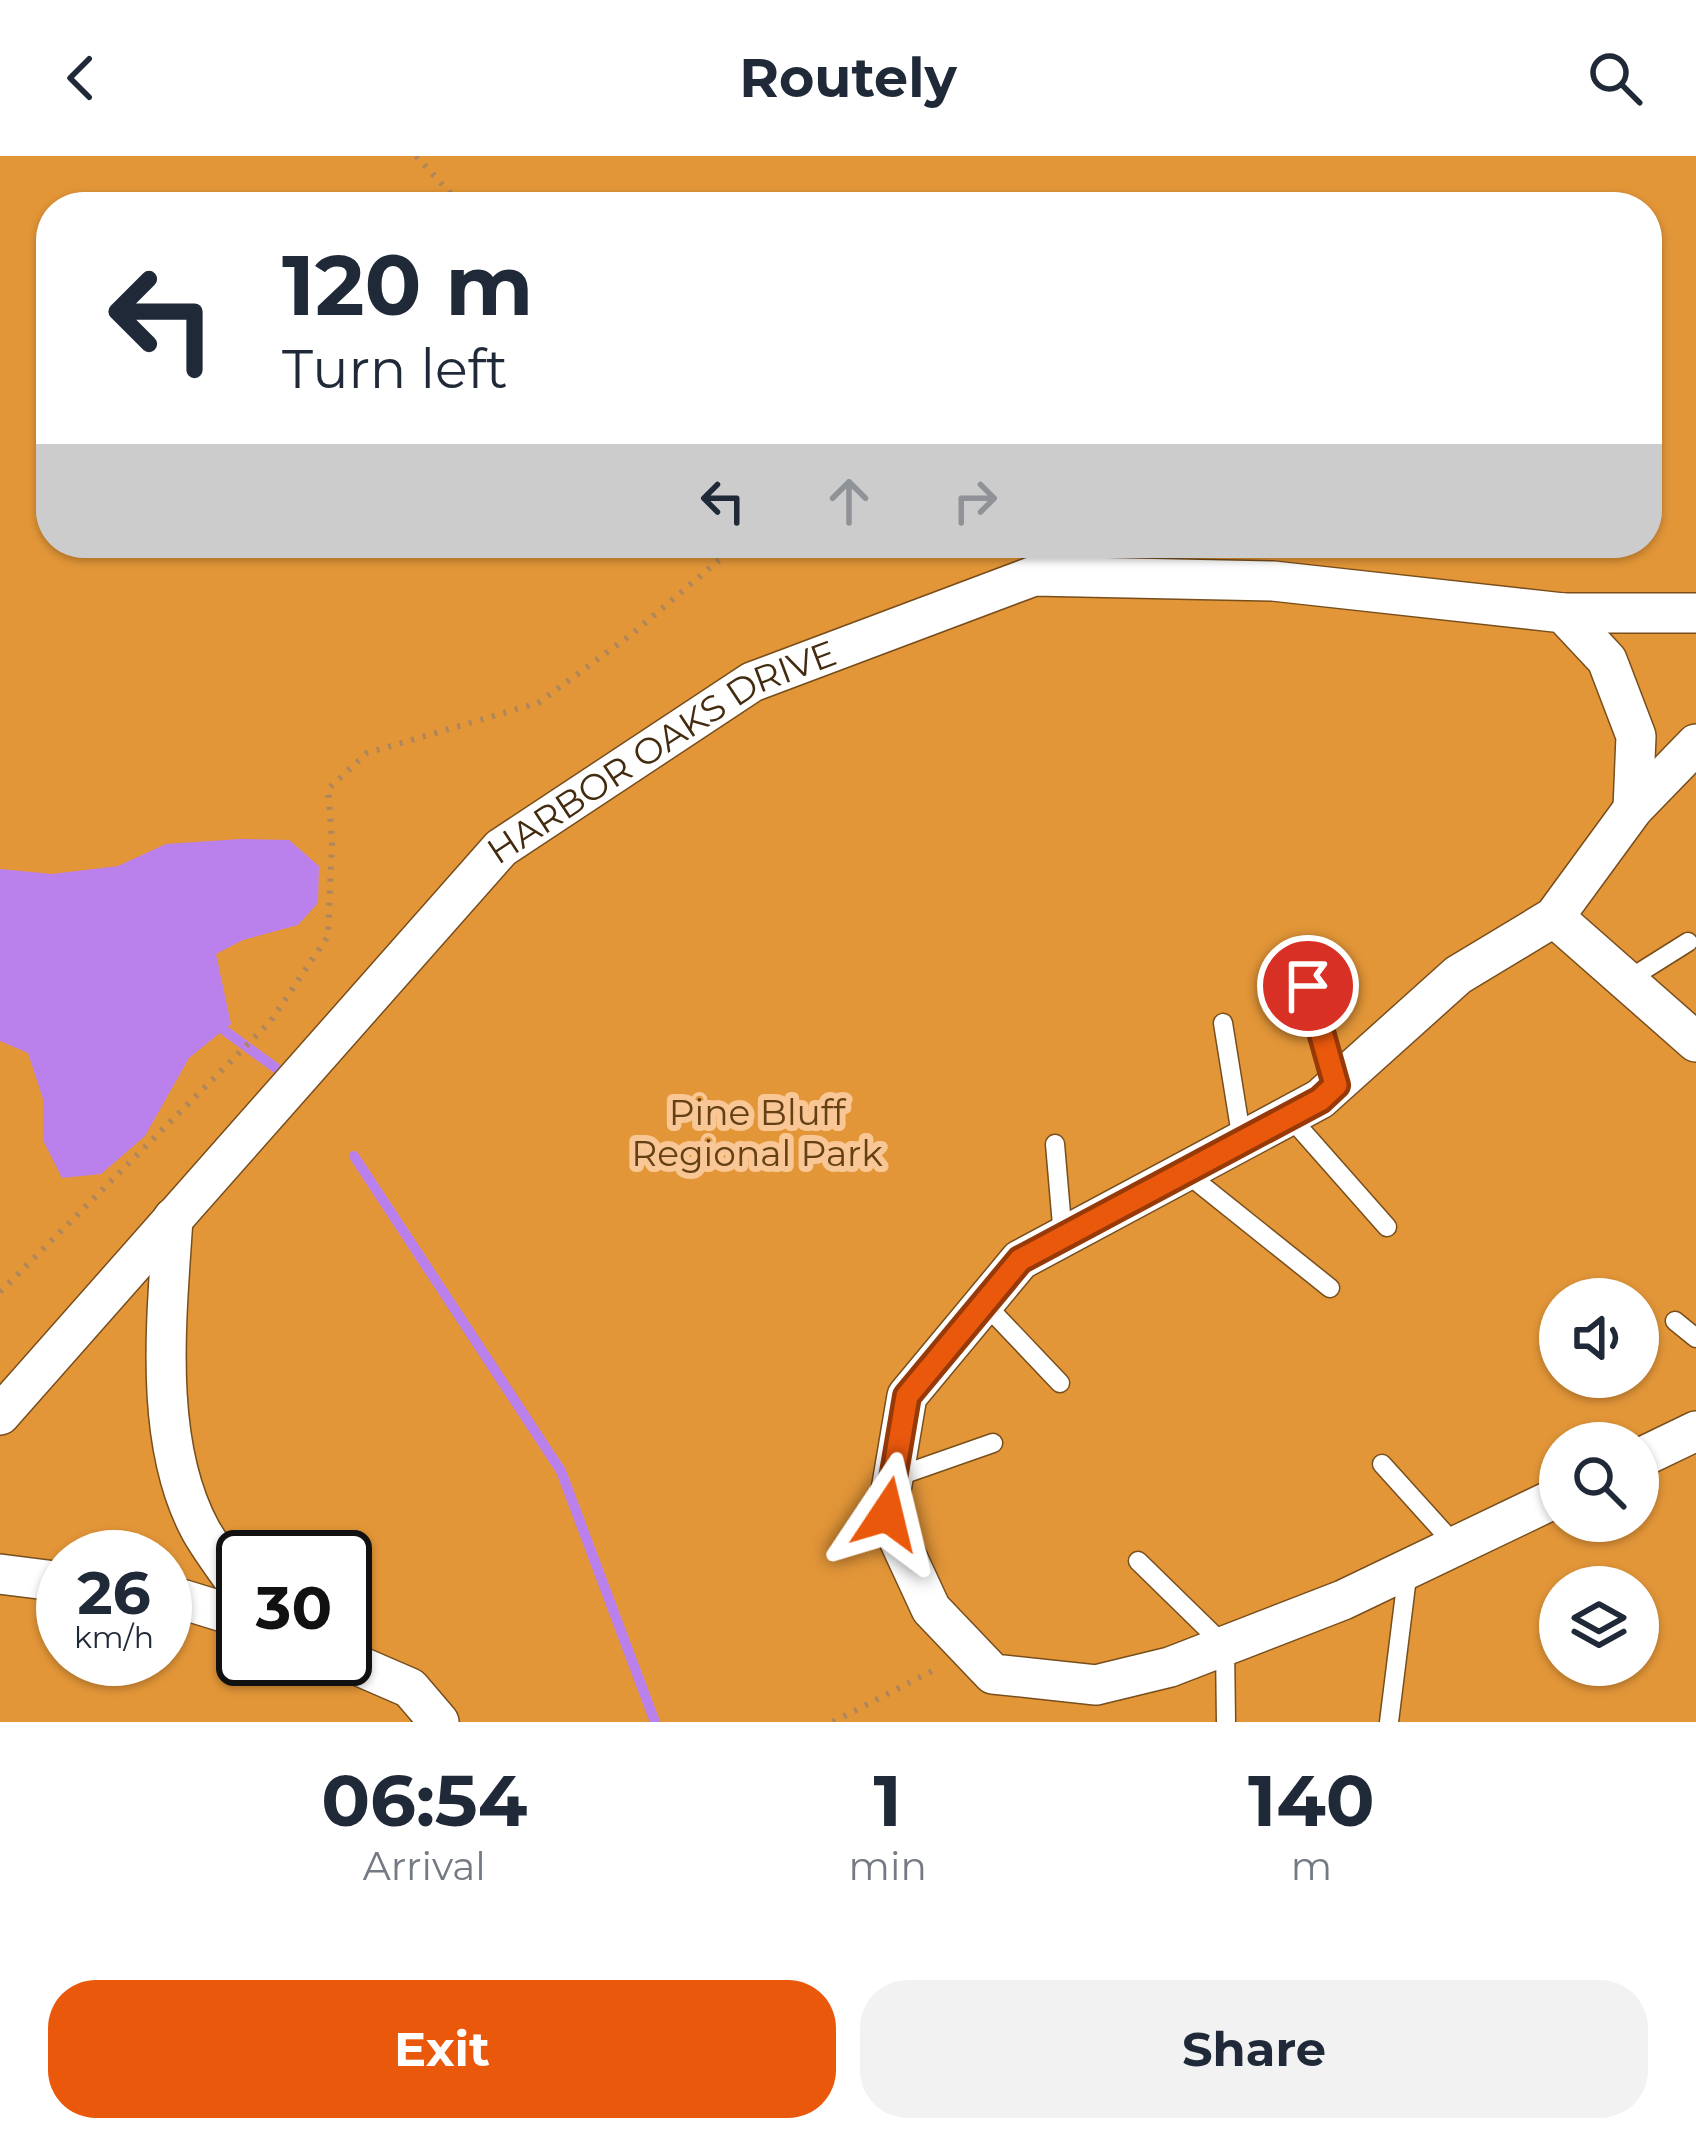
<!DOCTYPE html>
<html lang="en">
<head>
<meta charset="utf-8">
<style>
  :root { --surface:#fff; --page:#f2f2f3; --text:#1f2937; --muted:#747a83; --accent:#ea580c }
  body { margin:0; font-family:Montserrat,sans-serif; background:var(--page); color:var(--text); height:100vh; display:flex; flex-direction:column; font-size:45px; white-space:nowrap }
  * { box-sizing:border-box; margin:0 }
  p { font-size:39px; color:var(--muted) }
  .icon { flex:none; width:66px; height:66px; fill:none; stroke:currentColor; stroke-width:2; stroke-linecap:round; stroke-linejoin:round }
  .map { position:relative; height:1566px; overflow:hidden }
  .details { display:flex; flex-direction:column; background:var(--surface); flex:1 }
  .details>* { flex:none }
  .guide { position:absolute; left:36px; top:36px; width:1626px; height:366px; border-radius:48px; box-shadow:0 3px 9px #0004; background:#fff; color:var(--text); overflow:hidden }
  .tools { position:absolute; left:1539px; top:1122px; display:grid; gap:24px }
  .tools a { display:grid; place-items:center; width:120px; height:120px; border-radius:50%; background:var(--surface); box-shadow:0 3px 9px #0004; font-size:60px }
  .speed { position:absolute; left:36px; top:1374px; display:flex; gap:24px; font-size:60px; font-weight:700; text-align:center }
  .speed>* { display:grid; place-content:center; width:156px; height:156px; border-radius:50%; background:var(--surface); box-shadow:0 3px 9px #0004; line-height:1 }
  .speed small { font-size:30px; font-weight:400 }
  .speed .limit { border:6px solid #111; border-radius:18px; background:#fff; color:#111 }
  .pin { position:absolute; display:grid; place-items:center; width:102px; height:102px; color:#fff; margin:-51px; border:6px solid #fff; border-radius:50%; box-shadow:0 3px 12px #0007 }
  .me { position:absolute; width:132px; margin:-66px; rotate:10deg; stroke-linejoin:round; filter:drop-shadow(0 0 9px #0008) }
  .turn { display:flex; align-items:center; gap:42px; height:252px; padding:0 48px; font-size:54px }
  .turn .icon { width:156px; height:156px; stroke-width:2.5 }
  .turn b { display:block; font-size:84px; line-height:102px }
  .lanes { display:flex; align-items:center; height:114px; padding:0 48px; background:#0003; justify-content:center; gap:60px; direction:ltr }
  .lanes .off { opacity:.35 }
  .eta { display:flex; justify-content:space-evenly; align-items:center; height:204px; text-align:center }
  .eta b { font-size:72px; font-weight:700; line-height:84px }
  .button { display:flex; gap:24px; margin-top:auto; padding:24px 48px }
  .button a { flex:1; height:138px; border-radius:48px; background:var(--accent); color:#fff; font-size:48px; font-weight:700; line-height:138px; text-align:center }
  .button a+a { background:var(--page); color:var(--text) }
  header { display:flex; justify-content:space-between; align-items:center; height:156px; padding:0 48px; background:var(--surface); font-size:54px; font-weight:700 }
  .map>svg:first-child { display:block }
  .green { fill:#e39638; fill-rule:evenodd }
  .water { fill:#ba81ec }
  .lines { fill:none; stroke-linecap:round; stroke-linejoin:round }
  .stream { stroke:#ba81ec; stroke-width:10 }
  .service-casing { stroke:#784e1c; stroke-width:21 }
  .minor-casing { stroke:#784e1c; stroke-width:42 }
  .path { stroke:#ad865d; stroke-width:6; stroke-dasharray:3 9; stroke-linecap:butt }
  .service { stroke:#fff; stroke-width:18 }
  .minor { stroke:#fff; stroke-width:39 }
  .route-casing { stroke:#983908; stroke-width:30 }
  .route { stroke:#ea580c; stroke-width:21 }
  .labels { text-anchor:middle; stroke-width:12; stroke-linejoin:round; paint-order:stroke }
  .street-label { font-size:36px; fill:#422b0f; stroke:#f8c795 }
  .park-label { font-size:36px; fill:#644014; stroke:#f8c795 }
</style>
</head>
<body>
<header><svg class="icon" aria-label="back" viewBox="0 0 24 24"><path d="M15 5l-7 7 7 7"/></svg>Routely<svg class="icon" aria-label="search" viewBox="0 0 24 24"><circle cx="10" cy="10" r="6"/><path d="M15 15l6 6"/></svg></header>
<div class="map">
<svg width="1696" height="1566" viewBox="0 0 1696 1566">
  <rect width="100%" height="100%" fill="#f8c795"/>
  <!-- green -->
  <path class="green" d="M0,0H1696V1566H0ZM51,51H1647V387H51ZM1560,1143H1638V1221H1560ZM1560,1287H1638V1365H1560ZM63,1401H165V1503H63ZM243,1401H345V1503H243ZM1560,1431H1638V1509H1560Z"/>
  <!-- water -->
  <path class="water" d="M240,683L289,684L319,710L318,747L298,769L243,784L216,798L231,868L189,902L145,980L101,1018L62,1022L43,984V943L28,897L0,885V713L52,718L118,710L166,688Z"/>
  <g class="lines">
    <!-- stream -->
    <path class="stream" d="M224,874L280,915
      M354,1000L561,1315L655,1566"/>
    <!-- service casing -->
    <g class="service-casing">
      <path id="service" d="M1626,825L1688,786
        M1308,830L1336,929
        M1223,867L1242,985
        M1289,960L1387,1071
        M1055,988L1063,1081
        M1185,1016L1330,1132
        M984,1147L1060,1227
        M1675,1165L1696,1182
        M1382,1308L1456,1390
        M893,1322L993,1287
        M1138,1405L1225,1490L1226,1566
        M1389,1566L1408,1413"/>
    </g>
    <!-- minor casing -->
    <g class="minor-casing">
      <g id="minor">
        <path d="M1563,457H1696"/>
        <path d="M1554,761L1696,886"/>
        <path d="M173,1062C167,1160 152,1285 201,1375C213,1396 229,1416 243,1437"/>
        <path id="s1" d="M0,1259L501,692L752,526L1034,420L1273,425L1563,457L1607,504L1636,580L1633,653"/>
        <path d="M1638,1303L1696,1275"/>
        <path d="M1560,1340L1343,1444L1170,1511L1096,1529L993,1518L931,1453L887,1358L907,1240L1020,1104L1320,943L1458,819L1554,761L1633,653L1696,588"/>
        <path d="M0,1418L63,1426"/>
        <path d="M165,1438L243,1462"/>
        <path d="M343,1503L410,1532L439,1566"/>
      </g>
    </g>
    <!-- path -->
    <path class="path" d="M416,0L463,51
      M0,1136L270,866L328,780L332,685L328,633L367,597L538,547L632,478L739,387
      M833,1566L936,1513"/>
    <!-- service -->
    <use href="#service" class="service"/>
    <!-- minor -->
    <use href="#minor" class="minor"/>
  </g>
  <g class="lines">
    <!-- route casing -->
    <g class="route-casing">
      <path id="route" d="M887,1358L907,1240L1020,1104L1320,944L1336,929L1308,830"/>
    </g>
    <!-- route -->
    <use href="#route" class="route"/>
  </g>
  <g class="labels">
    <!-- street labels -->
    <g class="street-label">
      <text dy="13" stroke="none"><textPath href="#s1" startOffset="945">HARBOR OAKS DRIVE</textPath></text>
    </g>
    <!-- park labels -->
    <g class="park-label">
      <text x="757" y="969">Pine Bluff<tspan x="757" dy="41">Regional Park</tspan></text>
    </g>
  </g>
</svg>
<div class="tools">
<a><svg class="icon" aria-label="sound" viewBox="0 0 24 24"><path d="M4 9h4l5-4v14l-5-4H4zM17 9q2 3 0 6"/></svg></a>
<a><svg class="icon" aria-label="search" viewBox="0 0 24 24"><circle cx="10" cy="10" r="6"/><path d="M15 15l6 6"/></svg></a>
<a><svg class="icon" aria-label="layers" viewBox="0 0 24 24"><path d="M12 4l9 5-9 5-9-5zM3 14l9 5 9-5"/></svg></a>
</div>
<div class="speed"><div>26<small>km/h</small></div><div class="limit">30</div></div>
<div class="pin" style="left:1308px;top:830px;background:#d93025"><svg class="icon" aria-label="arrive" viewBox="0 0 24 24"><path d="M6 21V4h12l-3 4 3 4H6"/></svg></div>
<svg class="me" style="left:887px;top:1358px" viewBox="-20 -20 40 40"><path d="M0-17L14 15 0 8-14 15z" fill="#ea580c" stroke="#fff" stroke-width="4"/></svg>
<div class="guide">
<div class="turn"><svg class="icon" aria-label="left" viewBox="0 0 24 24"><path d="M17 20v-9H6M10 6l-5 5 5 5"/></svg><div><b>120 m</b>Turn left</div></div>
<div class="lanes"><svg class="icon" aria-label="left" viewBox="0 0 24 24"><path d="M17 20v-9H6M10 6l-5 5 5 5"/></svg><svg class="icon off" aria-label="ahead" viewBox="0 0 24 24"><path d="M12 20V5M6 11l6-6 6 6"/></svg><svg class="icon off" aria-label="right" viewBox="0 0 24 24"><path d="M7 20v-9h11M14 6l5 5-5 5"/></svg></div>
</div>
</div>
<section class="details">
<div class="eta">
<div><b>06:54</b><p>Arrival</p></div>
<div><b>1</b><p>min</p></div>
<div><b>140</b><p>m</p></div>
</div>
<div class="button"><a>Exit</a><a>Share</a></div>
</section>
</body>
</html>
